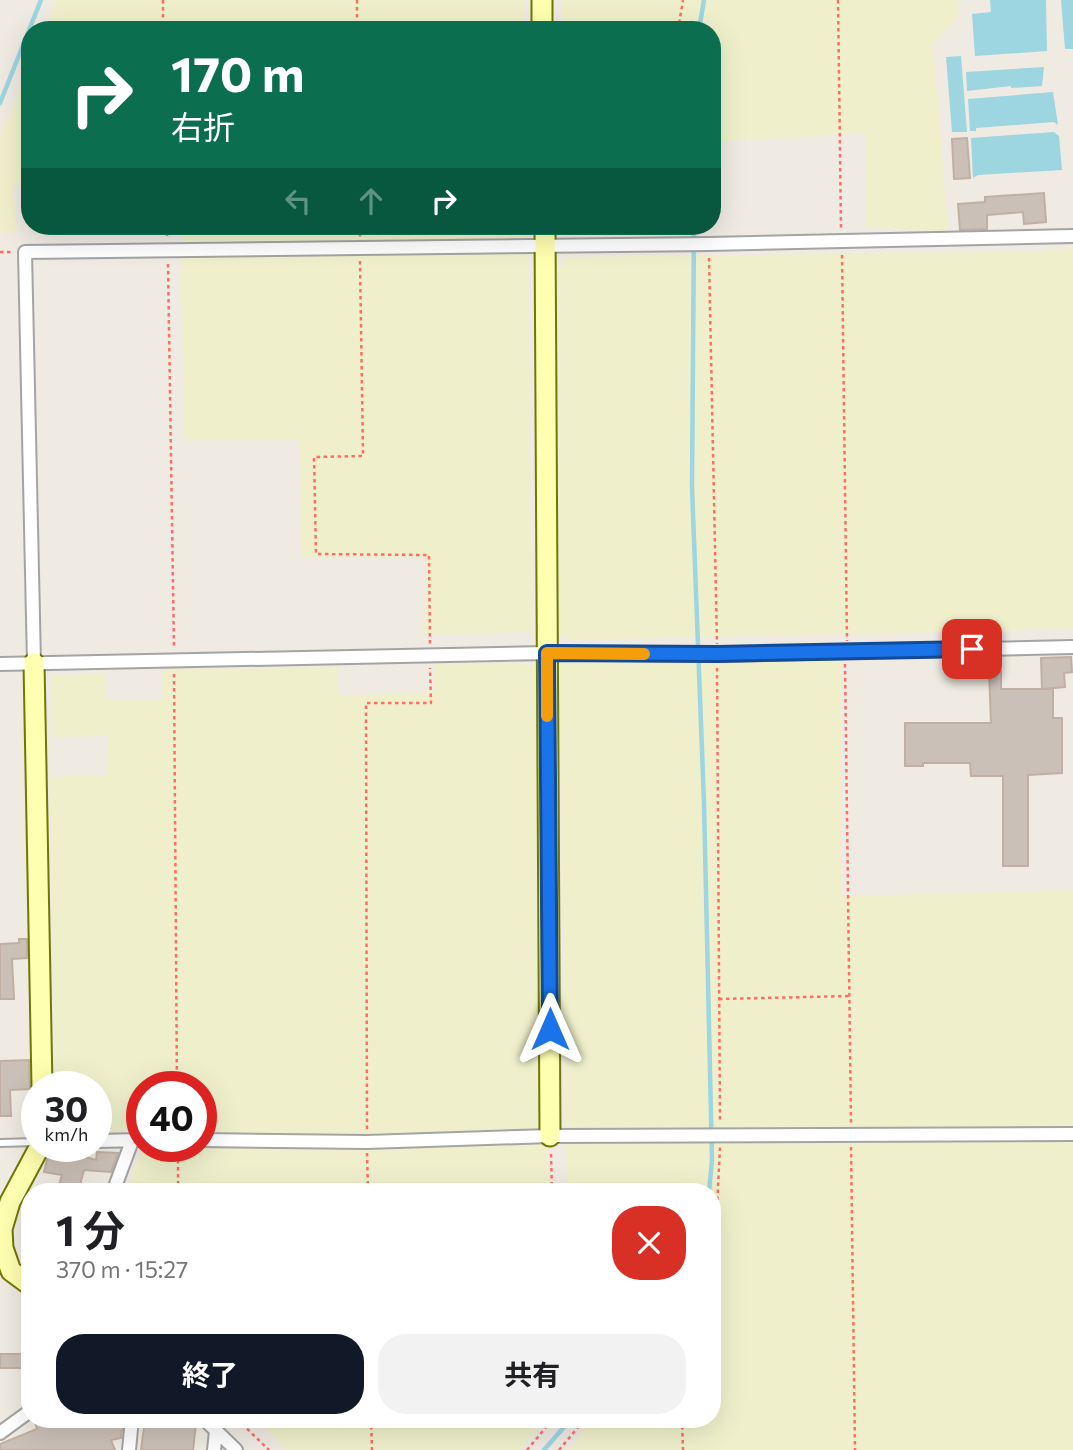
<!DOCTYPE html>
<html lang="ja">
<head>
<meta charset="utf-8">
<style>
  :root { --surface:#fff; --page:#f2f2f2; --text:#202124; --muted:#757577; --accent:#111827 }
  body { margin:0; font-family:Commissioner,"Noto Sans JP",sans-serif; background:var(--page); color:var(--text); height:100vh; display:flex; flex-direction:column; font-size:26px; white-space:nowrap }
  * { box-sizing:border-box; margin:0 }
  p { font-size:23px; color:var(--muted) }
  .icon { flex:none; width:38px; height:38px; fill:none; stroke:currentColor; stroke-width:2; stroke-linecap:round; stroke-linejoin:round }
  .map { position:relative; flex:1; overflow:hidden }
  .details { position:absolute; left:21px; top:1183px; width:700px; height:245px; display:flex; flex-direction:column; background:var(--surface); border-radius:28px; box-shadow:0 7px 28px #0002 }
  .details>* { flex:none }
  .hud { position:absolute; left:21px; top:21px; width:700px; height:214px; border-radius:28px; box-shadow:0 7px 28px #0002; background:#0b6e4f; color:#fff; overflow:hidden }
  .speed { position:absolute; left:21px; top:1071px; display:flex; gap:14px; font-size:35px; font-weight:700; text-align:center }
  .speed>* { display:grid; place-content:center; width:91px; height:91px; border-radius:50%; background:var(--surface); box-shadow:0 7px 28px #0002; line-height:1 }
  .speed small { font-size:18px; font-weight:400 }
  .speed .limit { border:10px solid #d22; background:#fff; color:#111 }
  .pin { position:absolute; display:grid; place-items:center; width:60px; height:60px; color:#fff; margin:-30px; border-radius:14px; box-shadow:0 4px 10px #0006 }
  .me { position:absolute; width:77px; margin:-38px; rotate:0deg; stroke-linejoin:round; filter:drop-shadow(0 0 5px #0008) }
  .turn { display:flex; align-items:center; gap:24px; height:147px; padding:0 35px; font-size:32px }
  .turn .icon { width:91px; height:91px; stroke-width:2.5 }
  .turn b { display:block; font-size:49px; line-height:60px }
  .lanes { display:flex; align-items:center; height:66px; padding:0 35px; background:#0003; justify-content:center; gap:35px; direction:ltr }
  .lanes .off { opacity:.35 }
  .round { display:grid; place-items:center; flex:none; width:74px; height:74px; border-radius:28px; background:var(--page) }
  .headline { display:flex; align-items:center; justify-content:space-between; height:119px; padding:0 35px }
  h1 { font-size:42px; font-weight:700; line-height:52px }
  .cta { display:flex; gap:14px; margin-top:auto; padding:14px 35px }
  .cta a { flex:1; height:80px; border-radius:28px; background:var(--accent); color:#fff; font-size:28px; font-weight:700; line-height:80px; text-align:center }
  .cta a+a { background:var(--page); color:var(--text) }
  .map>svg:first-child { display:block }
  .farmland { fill:#eff0cb }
  .water { fill:#9dd5e1 }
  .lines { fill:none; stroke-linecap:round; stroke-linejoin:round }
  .stream { stroke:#9dd5e1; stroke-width:4.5 }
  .building { fill:#cbc0b7; stroke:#c2afa3; stroke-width:2 }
  .lane-casing { stroke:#a4a4a4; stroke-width:10 }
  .street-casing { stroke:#a4a4a4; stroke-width:16 }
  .secondary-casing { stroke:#6f7800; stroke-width:23 }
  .path { stroke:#ff6d63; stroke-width:2.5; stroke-dasharray:3.5 3.5; stroke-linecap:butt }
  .lane { stroke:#fff; stroke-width:6 }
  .street { stroke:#fff; stroke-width:12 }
  .secondary { stroke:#feffb0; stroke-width:19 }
  .route-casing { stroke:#114b97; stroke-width:18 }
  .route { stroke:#1a73e8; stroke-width:12 }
  .slow { stroke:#f59e0b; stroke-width:12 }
</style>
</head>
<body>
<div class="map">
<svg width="1073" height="1450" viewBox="0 0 1073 1450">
  <rect width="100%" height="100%" fill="#efeae2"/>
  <!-- farmland -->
  <path class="farmland" d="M57,0H524V30H45Z
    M562,0H958L959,16L933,44L948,232L865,227V133L712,142V30H562Z
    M30,66V186L13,184L17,232L0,233V136Z
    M181,226H527L532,632L424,634L426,557L301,558L299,440L184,439Z
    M1073,248V629L572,640L558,633L559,270L565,257L1027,252Z
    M842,659V896L1073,890V1450H568L581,1434L577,1419H712V1192H567L559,661Z
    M531,663L540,671L549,1192H126L143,1146H201V1087H142V1130L96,1131V1087H56L50,777L106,775L108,736L54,737L51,676L106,673L105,700L162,699L164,670L337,667L339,696L434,692L435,664Z
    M257,1419H546L520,1450H286Z"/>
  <!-- water -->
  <path class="water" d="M990,0H1046L1047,51L975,56L972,14L991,12Z
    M1061,0H1073V49H1065Z
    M961,56L967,132H952L946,57Z
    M1044,67L1042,86L1011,88V86L967,91L966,72Z
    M1053,92L1058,125L1054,122L976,128V131H970L968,99Z
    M1054,132L1059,136L1062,170L978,175L973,178L971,138Z"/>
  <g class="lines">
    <!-- stream -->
    <path class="stream" d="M699,30L704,0
      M0,103L41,0
      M694,226L692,487L704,803L712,1160L709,1192
      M544,1450L571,1419"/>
  </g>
  <!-- building -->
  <path class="building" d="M967,138L970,178L954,179L952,139Z
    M1044,193L1046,222L1024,224L1023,212L987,215V229L960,230L958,204L985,202V197Z
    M1071,657L1072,672L1064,673L1065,687L1042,689L1041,658Z
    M989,671H1001V689H1053V718H1062V773L1028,775V866H1003V776H971L970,763H923V766H905V723H991Z
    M19,939H27V958L12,959L14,999H0V944L19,943Z
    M29,1060L30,1089L10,1090L11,1116H0V1061Z
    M68,1152L96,1160L97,1152L118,1153L111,1172L84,1170L78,1192H72L58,1188L62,1175L44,1172L48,1156L66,1158Z
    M0,1354H30V1368H0Z
    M34,1419H123L121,1438L111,1440L115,1450H0V1444L37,1429Z
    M145,1419H168L196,1424L193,1450H141Z"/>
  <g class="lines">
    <!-- lane casing -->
    <g class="lane-casing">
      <path id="lane" d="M0,1143L37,1142"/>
    </g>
    <!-- street casing -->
    <g class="street-casing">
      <path id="street" d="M34,663L25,252L709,244L1073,236
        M0,664L547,653L717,655L1073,647
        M201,1140L367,1142L550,1136L1073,1134
        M96,1141L142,1140
        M113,1192L132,1141
        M204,1419L236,1450
        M0,1433L30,1411
        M129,1450L132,1419
        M214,1450L216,1431"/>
    </g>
    <!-- secondary casing -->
    <g class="secondary-casing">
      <path id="secondary" d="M542,0V30
        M545,226L550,1136
        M34,663L42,1087
        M30,1285L11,1271L3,1248L2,1229L10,1202L40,1146"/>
    </g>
    <!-- path -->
    <path class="path" d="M163,0V30
      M357,0V30
      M838,0L841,228
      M678,30L683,0
      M167,226V236
      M360,226V237
      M0,252H11
      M842,255L847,641
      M709,258L717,644
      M360,261L363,456L314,457L316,554L429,555L430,644
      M168,264L174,649
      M845,664L851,1123
      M717,668L720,1123
      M174,674L177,1087
      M719,999L849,996
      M367,1129L366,703H431L430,668
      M178,1146V1192
      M851,1147L855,1450
      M367,1153L368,1192
      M551,1154L552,1192
      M712,1220L717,1207L720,1147
      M237,1419L269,1450
      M371,1419L372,1450
      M682,1419L683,1450
      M527,1450L553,1419
      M559,1450L585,1419"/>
    <!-- lane -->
    <use href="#lane" class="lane"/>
    <!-- street -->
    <use href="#street" class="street"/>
    <!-- secondary -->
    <use href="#secondary" class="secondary"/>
  </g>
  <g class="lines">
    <!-- route casing -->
    <g class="route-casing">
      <path id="route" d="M550,1029L547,653L717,654L972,649"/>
    </g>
    <!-- route -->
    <use href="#route" class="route"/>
    <!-- slow -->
    <path class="slow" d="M547,716V653L644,654"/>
  </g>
</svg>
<div class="speed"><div>30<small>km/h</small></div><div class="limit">40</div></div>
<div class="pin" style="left:972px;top:649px;background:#d93025"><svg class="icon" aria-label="arrive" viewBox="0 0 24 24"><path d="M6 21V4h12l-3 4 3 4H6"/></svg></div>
<svg class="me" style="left:550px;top:1029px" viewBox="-20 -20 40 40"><path d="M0-17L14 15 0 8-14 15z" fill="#1a73e8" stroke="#fff" stroke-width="4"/></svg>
<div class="hud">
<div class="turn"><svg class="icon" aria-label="right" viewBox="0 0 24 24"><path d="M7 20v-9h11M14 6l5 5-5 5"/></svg><div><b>170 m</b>右折</div></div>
<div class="lanes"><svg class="icon off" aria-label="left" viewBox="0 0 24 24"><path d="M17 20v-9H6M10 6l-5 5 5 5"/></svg><svg class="icon off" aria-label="ahead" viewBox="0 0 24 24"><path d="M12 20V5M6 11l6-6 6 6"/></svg><svg class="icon" aria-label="right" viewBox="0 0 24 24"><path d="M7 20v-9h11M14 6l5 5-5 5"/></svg></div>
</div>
<section class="details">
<div class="headline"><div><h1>1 分</h1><p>370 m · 15:27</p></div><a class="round" style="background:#d93025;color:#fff"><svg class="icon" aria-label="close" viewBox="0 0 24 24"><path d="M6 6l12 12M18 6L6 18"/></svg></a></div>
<div class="cta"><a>終了</a><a>共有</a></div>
</section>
</div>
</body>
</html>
